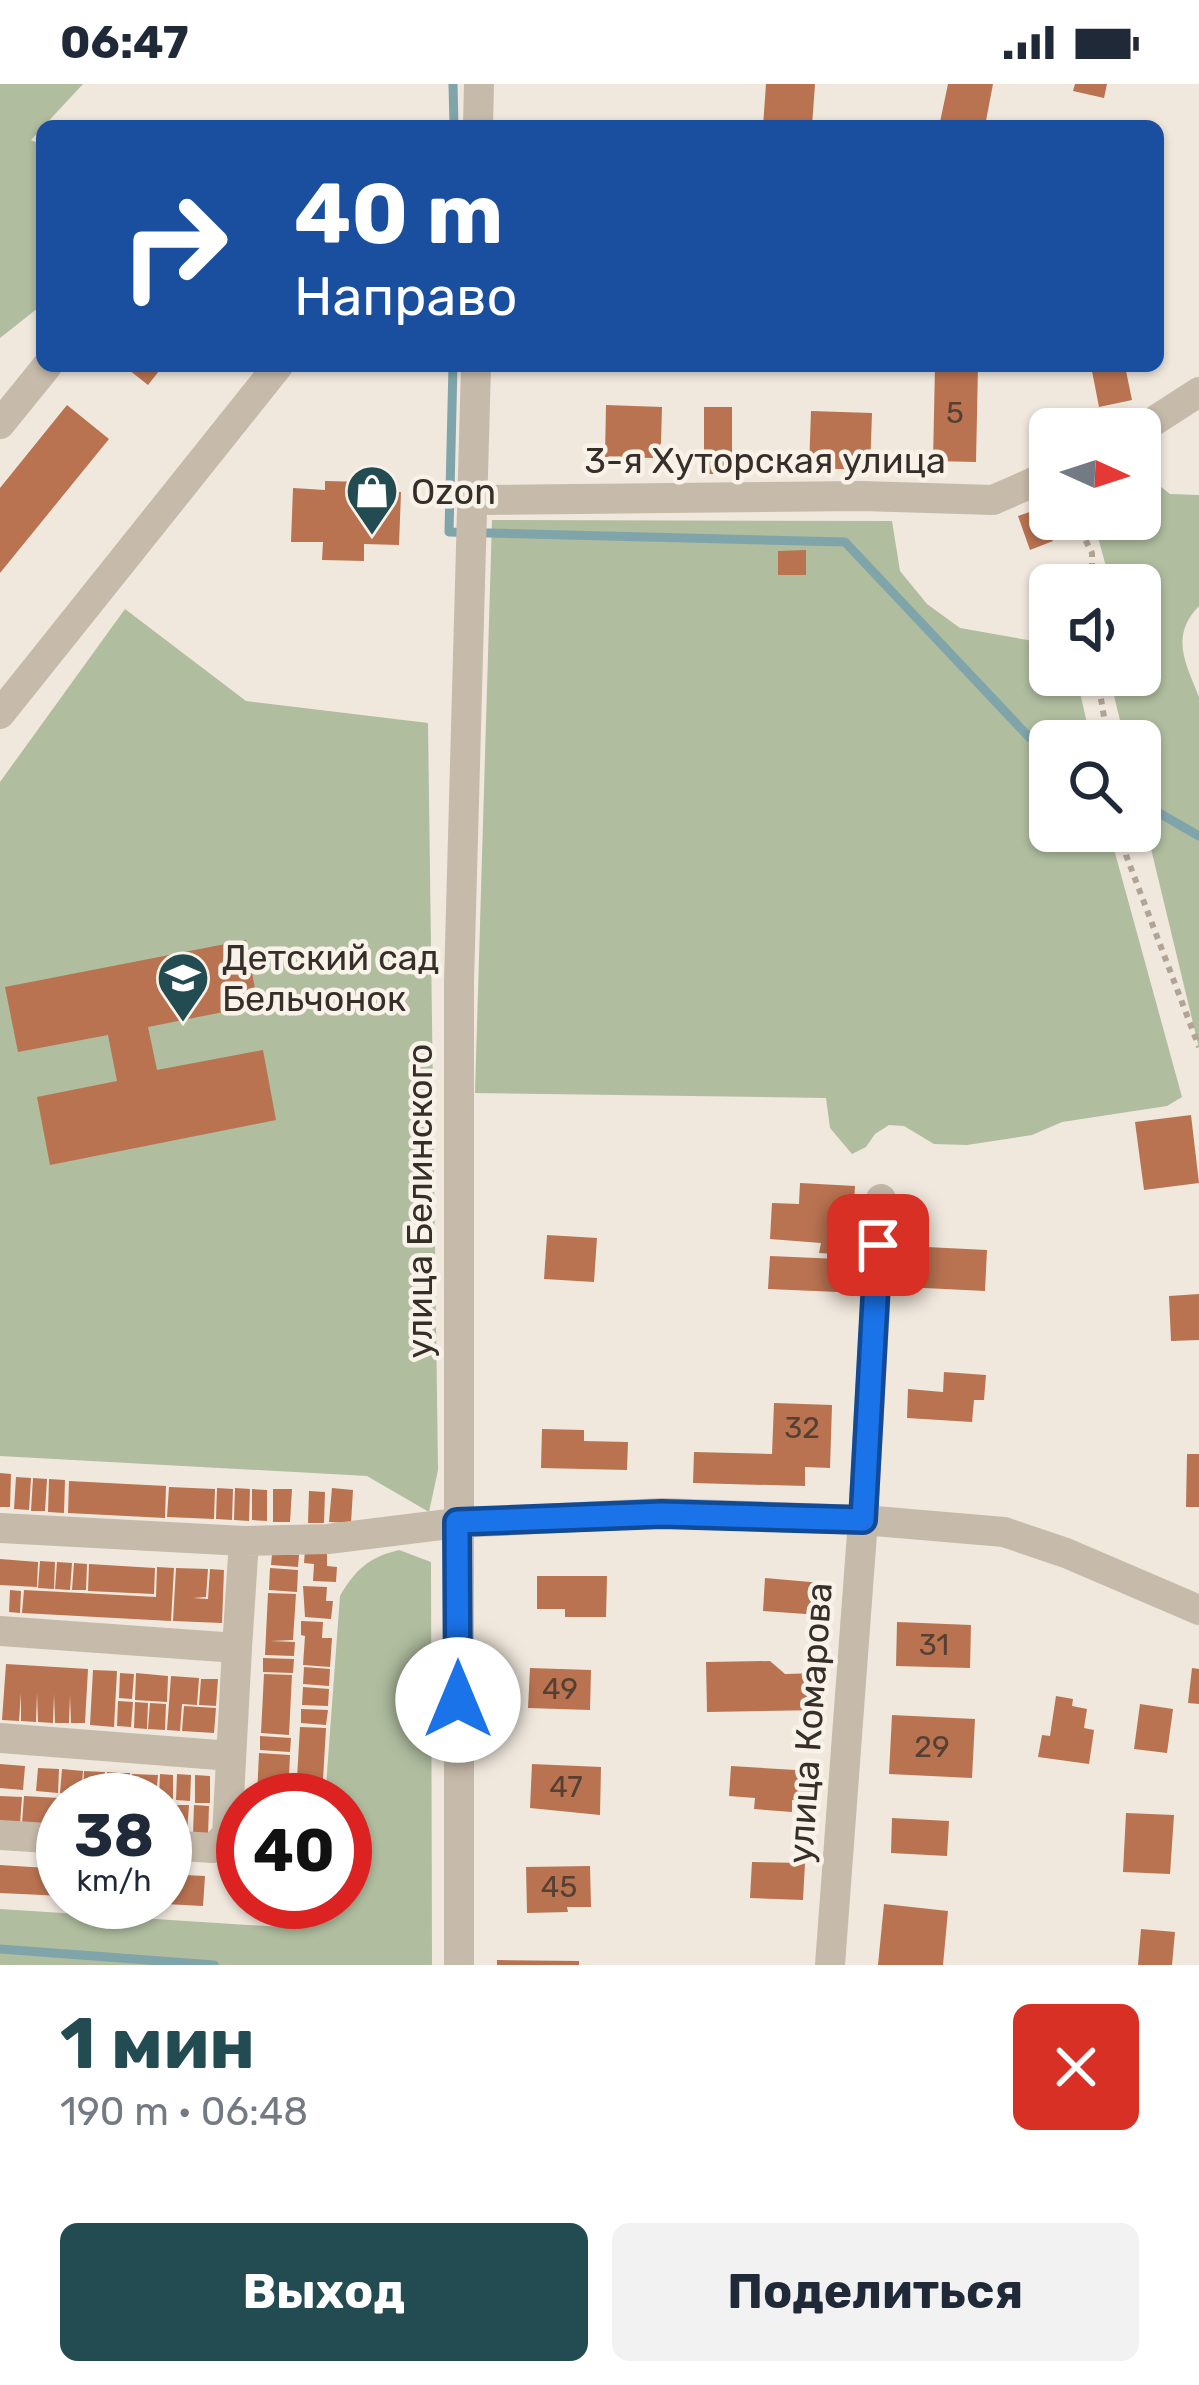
<!DOCTYPE html>
<html lang="ru">
<head>
<meta charset="utf-8">
<style>
  :root { --surface:#fff; --page:#f2f2f3; --text:#1f2937; --muted:#747a83; --accent:#234b52 }
  body { margin:0; font-family:Rubik,sans-serif; background:var(--page); color:var(--text); height:100vh; display:flex; flex-direction:column; font-size:45px; white-space:nowrap }
  * { box-sizing:border-box; margin:0 }
  p { font-size:39px; color:var(--muted) }
  .icon { flex:none; width:66px; height:66px; fill:none; stroke:currentColor; stroke-width:2; stroke-linecap:round; stroke-linejoin:round }
  .map { position:relative; height:1881px; overflow:hidden }
  .side { display:flex; flex-direction:column; background:var(--surface); flex:1 }
  .side>* { flex:none }
  .top-card { position:absolute; left:36px; top:36px; width:1128px; height:252px; border-radius:18px; box-shadow:0 3px 9px #0004; background:#1a4fa0; color:#fff; overflow:hidden }
  .needle { width:78px; rotate:93deg }
  .tools { position:absolute; left:1029px; top:324px; display:grid; gap:24px }
  .tools a { display:grid; place-items:center; width:132px; height:132px; border-radius:18px; background:var(--surface); box-shadow:0 3px 9px #0004; font-size:60px }
  .speed { position:absolute; left:36px; top:1689px; display:flex; gap:24px; font-size:60px; font-weight:700; text-align:center }
  .speed>* { display:grid; place-content:center; width:156px; height:156px; border-radius:50%; background:var(--surface); box-shadow:0 3px 9px #0004; line-height:1 }
  .speed small { font-size:30px; font-weight:400 }
  .speed .limit { border:18px solid #d22; background:#fff; color:#111 }
  .pin { position:absolute; display:grid; place-items:center; width:102px; height:102px; color:#fff; margin:-51px; border-radius:24px; box-shadow:0 6px 18px #0006 }
  .me { position:absolute; width:132px; margin:-66px; rotate:0deg; stroke-linejoin:round; filter:drop-shadow(0 0 9px #0008) }
  .turn { display:flex; align-items:center; gap:42px; height:252px; padding:0 60px; font-size:54px }
  .turn .icon { width:156px; height:156px; stroke-width:2.5 }
  .turn b { display:block; font-size:84px; line-height:102px }
  .round { display:grid; place-items:center; flex:none; width:126px; height:126px; border-radius:18px; background:var(--page) }
  .summary { display:flex; align-items:center; justify-content:space-between; height:204px; padding:0 60px }
  h1 { font-size:72px; font-weight:700; line-height:90px; color:var(--accent) }
  .action { display:flex; gap:24px; margin-top:auto; padding:24px 60px }
  .action a { flex:1; height:138px; border-radius:18px; background:var(--accent); color:#fff; font-size:48px; font-weight:700; line-height:138px; text-align:center }
  .action a+a { background:var(--page); color:var(--text) }
  .status { display:flex; justify-content:space-between; align-items:center; height:84px; padding:0 60px; background:var(--surface); direction:ltr }
  .status svg { height:33px; fill:currentColor }
  .map>svg:first-child { display:block }
  .green { fill:#b0bd9f }
  .lines { fill:none; stroke-linecap:round; stroke-linejoin:round }
  .stream { stroke:#7fa4aa; stroke-width:9 }
  .building { fill:#b97351 }
  .path { stroke:#b2a495; stroke-width:6; stroke-dasharray:6 6; stroke-linecap:butt }
  .minor { stroke:#c6baaa; stroke-width:30 }
  .route-casing { stroke:#114b97; stroke-width:30 }
  .route { stroke:#1a73e8; stroke-width:21 }
  .labels { text-anchor:middle; stroke-width:9; stroke-linejoin:round; paint-order:stroke }
  .number-label { font-size:30px; fill:#563f33 }
  .street-label { font-size:36px; fill:#352e29; stroke:#f8f2e9 }
  .poi-label { font-size:36px; fill:#352e29; stroke:#f8f2e9; text-anchor:start }
</style>
</head>
<body>
<div class="status"><b>06:47</b><svg viewBox="0 0 49 12"><path d="M0 12V9h3v3zM5 12V6h3v6zM10 12V3h3v9zM15 12V0h3v12zM26 1h20v11H26zM47 4h2v5h-2z"/></svg></div>
<div class="map">
<svg width="1199" height="1881" viewBox="0 0 1199 1881">
  <rect width="100%" height="100%" fill="#f0e8dd"/>
  <!-- green -->
  <path class="green" d="M0,0H83L31,56L42,61V210L38,224L0,254Z
    M1140,386L1170,410L1199,411V522C1170,552 1185,578 1199,613V964L1140,719V657H1125L1109,591H1140V501H1111L1093,435H1140Z
    M492,436L892,437L900,487L927,520L960,544L1050,560V591H1076L1091,657H1050V747H1109L1182,1013L1167,1022L1062,1038L1032,1051L967,1061L934,1060L904,1042L889,1041L875,1050L866,1063L852,1070L830,1044L826,1014L475,1009Z
    M125,525L246,617L428,639L438,1386L429,1428L367,1392L0,1372V698Z
    M399,1466L431,1478L432,1881H0V1825L281,1843L316,1840L318,1818H345V1716H325L340,1512C355,1486 369,1473 399,1466Z"/>
  <g class="lines">
    <!-- stream -->
    <path class="stream" d="M453,0L454,42
      M453,282L449,448L845,458L1029,653L1050,665
      M1140,718L1199,752
      M0,1865L214,1881"/>
  </g>
  <!-- building -->
  <path class="building" d="M766,0H815L812,42H763Z
    M948,0H993L985,42L940,38Z
    M1075,0H1107L1104,14L1073,7Z
    M124,282H163L148,301Z
    M935,282H978L976,378L933,377Z
    M1091,282H1125L1132,316L1099,323Z
    M67,321L109,355L0,489V404Z
    M606,321L662,323L661,359L653,374L605,373Z
    M704,323H732V390H704Z
    M811,327L872,329L870,386L809,384Z
    M325,397L366,398V407L401,408L399,461L364,460V477L322,476L323,458H291L293,404L325,406Z
    M1041,424L1053,457L1030,466L1018,432Z
    M806,466V491H778V467Z
    M246,856L258,921L148,943L157,986L263,966L276,1036L50,1081L37,1013L117,997L108,951L18,968L5,903Z
    M1191,1031L1199,1099L1144,1106L1135,1038Z
    M800,1099L855,1102L851,1171L819,1169L821,1159L770,1155L772,1119L799,1120Z
    M547,1151L597,1154L594,1198L544,1195Z
    M906,1162L987,1166L985,1207L904,1203Z
    M770,1172L839,1175L838,1208L768,1205Z
    M1199,1210V1256L1171,1257L1169,1212Z
    M944,1288L986,1291L984,1316H974L972,1338L907,1334L908,1305L943,1308Z
    M774,1319L832,1321L830,1384L805,1383V1402L693,1399L694,1368L772,1370Z
    M542,1345L584,1346V1357L628,1358L627,1386L541,1384Z
    M1187,1370H1199V1423H1186Z
    M0,1389L11,1390L10,1423H0Z
    M16,1393L31,1394L29,1426L14,1425Z
    M33,1394L47,1395L45,1427H31Z
    M49,1395L65,1396L64,1429L48,1428Z
    M69,1397L166,1402L165,1434L68,1429Z
    M169,1403L215,1405L214,1435L167,1433Z
    M217,1404L233,1405L232,1436L216,1435Z
    M235,1404L250,1405L249,1437L234,1436Z
    M332,1404L353,1406L351,1439L329,1438Z
    M252,1405L267,1406V1437L252,1436Z
    M273,1405H292L290,1438H273Z
    M309,1407L325,1408L324,1439H308Z
    M305,1466L327,1467V1482L337,1483L336,1498L313,1497L314,1480L304,1479Z
    M272,1470L299,1471L298,1483L271,1481Z
    M0,1475L38,1478L37,1503L0,1501Z
    M40,1477L55,1478L54,1505L38,1504Z
    M57,1478L72,1479L70,1506L55,1505Z
    M74,1479L87,1480L86,1506H72Z
    M89,1480L155,1484L154,1510L88,1507Z
    M157,1483L174,1484L171,1537L22,1529L24,1506L156,1513Z
    M176,1484L208,1485L206,1513L193,1514L208,1515L210,1485L224,1486L222,1539L173,1537Z
    M270,1484L298,1486L297,1508L269,1506Z
    M537,1492H607L606,1533H565V1525H537Z
    M765,1494L822,1499L820,1531L763,1527Z
    M303,1502L327,1503L326,1517H333L331,1535L305,1533Z
    M10,1506L21,1507L20,1529L9,1528Z
    M268,1509L296,1510L293,1556L271,1557L295,1558L294,1572L265,1571Z
    M301,1537L323,1538L322,1554H332L330,1583L303,1581L305,1552L301,1551Z
    M897,1538L971,1541L970,1584L896,1582Z
    M263,1574L294,1575L293,1589L263,1588Z
    M770,1577L785,1590L818,1589L819,1626L707,1628L706,1578Z
    M6,1580L88,1585L85,1639H71L70,1611L69,1639H55L54,1610L53,1639L38,1638L37,1609L36,1638L21,1637V1609L19,1637L2,1636Z
    M304,1583L330,1585L329,1602L303,1600Z
    M530,1584L591,1586L590,1626L528,1624Z
    M1192,1584L1199,1585V1620L1188,1619Z
    M93,1586L117,1587L114,1643L90,1641Z
    M120,1589L134,1590L132,1615L119,1614Z
    M136,1589L168,1592L167,1618L135,1616Z
    M264,1590L292,1591L289,1651L261,1649Z
    M171,1592L199,1594L197,1621L182,1620L180,1647L167,1646Z
    M201,1595H218L216,1622L199,1621Z
    M303,1603L329,1605L328,1622L302,1621Z
    M1056,1612L1073,1615L1072,1622L1087,1625L1084,1644L1094,1646L1089,1680L1038,1673L1042,1651L1050,1652Z
    M118,1617L133,1618L131,1643L117,1642Z
    M135,1618L148,1619L147,1645L134,1644Z
    M150,1619L166,1620L165,1646L148,1645Z
    M1140,1620L1173,1625L1167,1669L1134,1665Z
    M184,1622L216,1624L214,1649L182,1647Z
    M301,1625L328,1626L326,1641L301,1639Z
    M892,1631L975,1635L972,1694L889,1690Z
    M300,1643L326,1644L322,1713L296,1712Z
    M260,1652L291,1654L290,1668L260,1666Z
    M259,1669L290,1671L288,1713L257,1712Z
    M0,1680L25,1682L23,1706L0,1704Z
    M532,1680L601,1683L600,1731L530,1724Z
    M731,1682L813,1687L811,1717L792,1716V1728L754,1725L755,1714L729,1712Z
    M38,1684L59,1685L58,1709L36,1707Z
    M62,1685L83,1687L81,1710L60,1709Z
    M84,1687L105,1688L103,1712L83,1710Z
    M107,1688L118,1689L116,1712L106,1711Z
    M120,1689H130L129,1713L118,1712Z
    M132,1690L158,1691L156,1714L130,1713Z
    M160,1690L173,1691V1715L159,1714Z
    M177,1690L191,1691L190,1717L176,1716Z
    M195,1691L210,1692V1719H195Z
    M0,1712L22,1713L20,1740L0,1739Z
    M24,1712L59,1714L57,1742L22,1740Z
    M175,1721H189L187,1749L174,1748Z
    M194,1721L209,1722L208,1751L193,1750Z
    M1126,1729L1174,1731L1170,1790L1123,1788Z
    M892,1734L949,1737L947,1772L891,1769Z
    M752,1778L805,1779L803,1816L750,1814Z
    M0,1781L63,1785V1812L0,1809Z
    M590,1782L591,1823H567L568,1828L527,1829L526,1783Z
    M165,1790L205,1792L203,1822L165,1820Z
    M282,1818H312L311,1835L281,1833Z
    M884,1820L948,1827L943,1881H878Z
    M1141,1845L1175,1848L1172,1881H1138Z
    M497,1876L579,1877V1881H497Z"/>
  <g class="lines">
    <!-- path -->
    <path class="path" d="M1075,435L1092,469V501
      M1097,591L1108,657
      M1122,747L1126,771L1199,963"/>
    <!-- minor -->
    <path class="minor" d="M478,42L479,0
      M0,340L47,282
      M1140,346L1199,308
      M474,416L862,412L993,416L1050,391
      M0,630L278,282
      M0,1444L244,1457L328,1455L457,1439L662,1429L863,1436L1004,1448L1066,1469L1199,1526
      M0,1547L237,1564L244,1457
      M0,1654L231,1672
      M0,1751L63,1755
      M165,1761L213,1764L227,1751L237,1564
      M459,1881V898L476,282
      M830,1881L863,1436L881,1115"/>
  </g>
  <g class="lines">
    <!-- route casing -->
    <g class="route-casing">
      <path id="route" d="M458,1616L457,1438L662,1430L863,1436L878,1161"/>
    </g>
    <!-- route -->
    <use href="#route" class="route"/>
  </g>
  <!-- icons -->
  <defs>
    <g id="shop-pin" transform="scale(2.7)"><path d="M0 17L-7.5 6A9.5 9.5 0 1 1 7.5 6Z" fill="#234b52" stroke="#f8f2e9"/><path d="M-5-2.5h2.3a2.7 3.5 0 0 1 5.4 0H5L5.5 6h-11ZM-1.5-2.5h3a1.5 2.3 0 0 0-3 0Z" fill="#fff"/></g>
    <g id="school-pin" transform="scale(2.7)"><path d="M0 17L-7.5 6A9.5 9.5 0 1 1 7.5 6Z" fill="#234b52" stroke="#f8f2e9"/><path d="M0-5L7-2L0 1L-7-2ZM-4 1L0 2.5L4 1V4Q0 6-4 4Z" fill="#fff"/></g>
  </defs>
  <g fill-rule="evenodd">
    <use href="#shop-pin" x="372" y="407"/>
    <use href="#school-pin" x="183" y="894"/>
  </g>
  <g class="labels">
    <!-- number labels -->
    <g class="number-label">
      <text x="955" y="339">5</text>
      <text x="802" y="1354">32</text>
      <text x="934" y="1571">31</text>
      <text x="560" y="1615">49</text>
      <text x="932" y="1673">29</text>
      <text x="566" y="1713">47</text>
      <text x="559" y="1813">45</text>
    </g>
    <!-- street labels -->
    <g class="street-label">
      <text x="765" y="389">3-я Хуторская улица</text>
      <text transform="translate(419 1117) rotate(-90)" y="13">улица Белинского</text>
      <text transform="translate(809 1639) rotate(-86)" y="13">улица Комарова</text>
    </g>
    <!-- poi labels -->
    <g class="poi-label">
      <text x="411" y="420">Ozon</text>
      <text x="222" y="886">Детский сад<tspan x="222" dy="41">Бельчонок</tspan></text>
    </g>
  </g>
</svg>
<div class="tools">
<a><svg class="needle" viewBox="-14 -14 28 28"><path d="M0-13l5 13h-10z" fill="#e53935"/><path d="M0 13l5-13h-10z" fill="#747a83"/></svg></a>
<a><svg class="icon" aria-label="sound" viewBox="0 0 24 24"><path d="M4 9h4l5-4v14l-5-4H4zM17 9q2 3 0 6"/></svg></a>
<a><svg class="icon" aria-label="search" viewBox="0 0 24 24"><circle cx="10" cy="10" r="6"/><path d="M15 15l6 6"/></svg></a>
</div>
<div class="speed"><div>38<small>km/h</small></div><div class="limit">40</div></div>
<div class="pin" style="left:878px;top:1161px;background:#d93025"><svg class="icon" aria-label="arrive" viewBox="0 0 24 24"><path d="M6 21V4h12l-3 4 3 4H6"/></svg></div>
<svg class="me" style="left:458px;top:1616px" viewBox="-20 -20 40 40"><circle r="19" fill="#fff"/><path d="M0-13L10 11 0 6-10 11z" fill="#1a73e8"/></svg>
<div class="top-card">
<div class="turn"><svg class="icon" aria-label="right" viewBox="0 0 24 24"><path d="M7 20v-9h11M14 6l5 5-5 5"/></svg><div><b>40 m</b>Направо</div></div>
</div>
</div>
<section class="side">
<div class="summary"><div><h1>1 мин</h1><p>190 m · 06:48</p></div><a class="round" style="background:#d93025;color:#fff"><svg class="icon" aria-label="close" viewBox="0 0 24 24"><path d="M6 6l12 12M18 6L6 18"/></svg></a></div>
<div class="action"><a>Выход</a><a>Поделиться</a></div>
</section>
</body>
</html>
